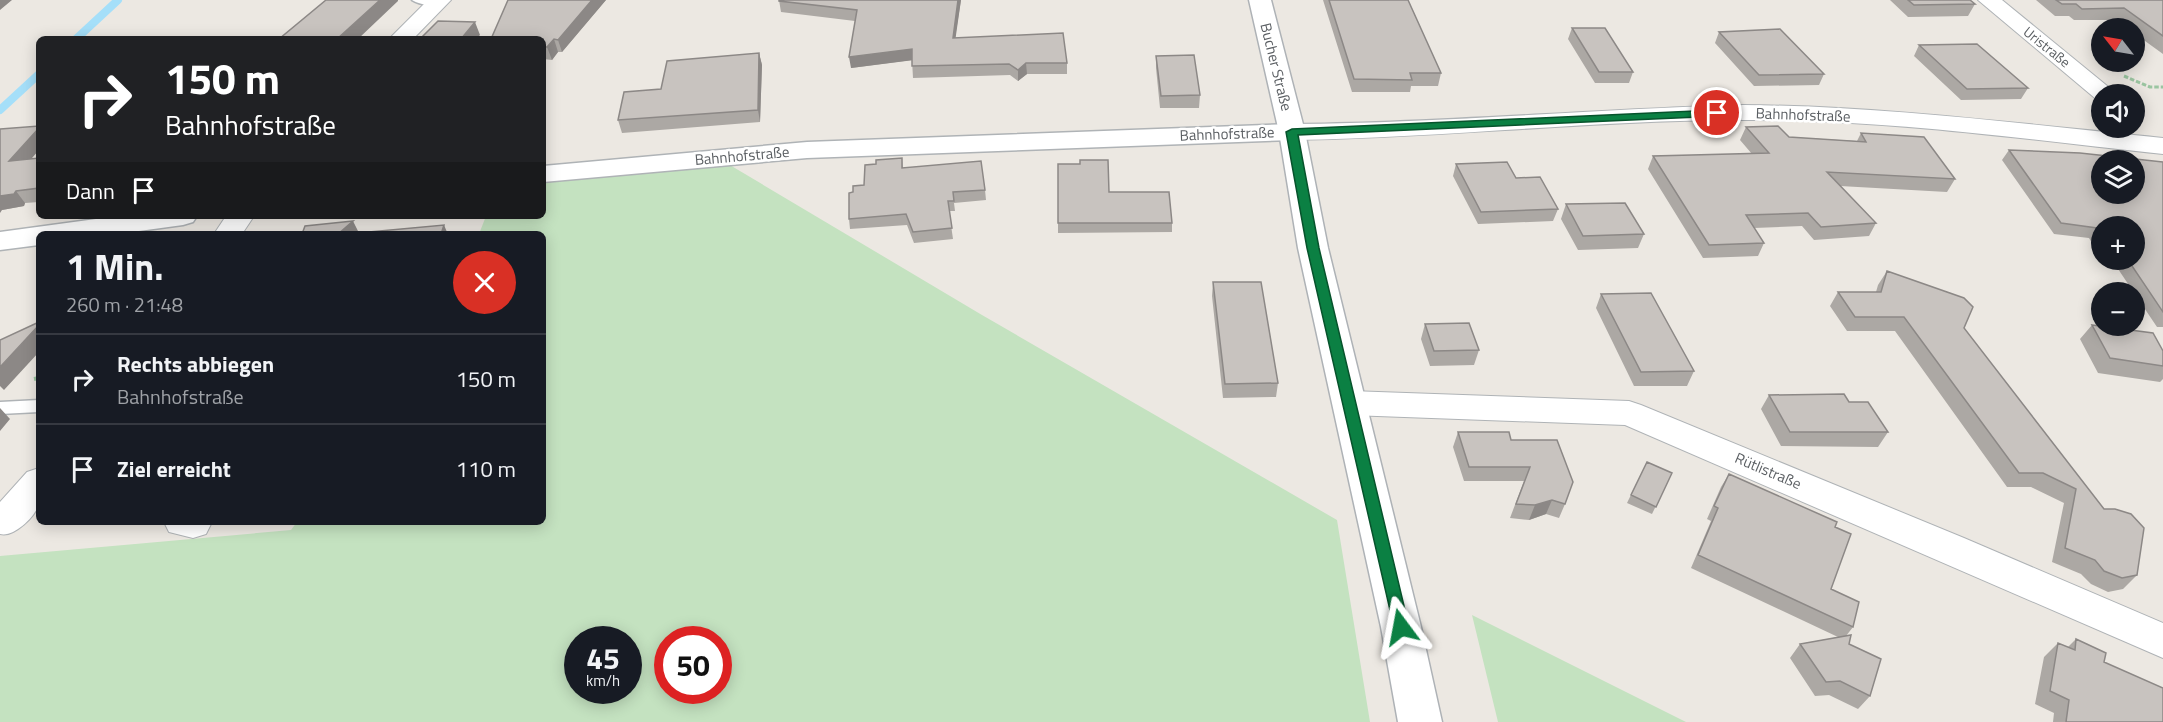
<!DOCTYPE html>
<html lang="de">
<head>
<meta charset="utf-8">
<style>
  :root { --surface:#171b24; --page:#20242c; --text:#f1f3f6; --muted:#9ea1a6; --line:#363941 }
  body { margin:0; font-family:"Titillium Web",sans-serif; background:var(--page); color:var(--text); height:100vh; display:flex; flex-direction:column; font-size:22px; white-space:nowrap }
  * { box-sizing:border-box; margin:0 }
  p { font-size:20px; color:var(--muted) }
  .icon { flex:none; width:33px; height:33px; fill:none; stroke:currentColor; stroke-width:2; stroke-linecap:round; stroke-linejoin:round }
  .map { position:relative; flex:1; overflow:hidden }
  .drawer { position:absolute; left:36px; top:231px; width:510px; height:294px; display:flex; flex-direction:column; background:var(--surface); border-radius:9px; box-shadow:0 3px 15px #0003 }
  .drawer>* { flex:none }
  .top-card { position:absolute; left:36px; top:36px; width:510px; height:183px; border-radius:9px; box-shadow:0 3px 15px #0003; background:#202124; color:#fff; overflow:hidden }
  .needle { width:39px; rotate:301deg }
  .buttons { position:absolute; left:2091px; top:18px; display:grid; gap:12px }
  .buttons a { display:grid; place-items:center; width:54px; height:54px; border-radius:50%; background:var(--surface); box-shadow:0 3px 15px #0003; font-size:30px }
  .speed { position:absolute; left:564px; top:626px; display:flex; gap:12px; font-size:30px; font-weight:700; text-align:center }
  .speed>* { display:grid; place-content:center; width:78px; height:78px; border-radius:50%; background:var(--surface); box-shadow:0 3px 15px #0003; line-height:1 }
  .speed small { font-size:15px; font-weight:400 }
  .speed .limit { border:9px solid #d22; background:#fff; color:#111 }
  .pin { position:absolute; display:grid; place-items:center; width:51px; height:51px; color:#fff; margin:-26px; border:3px solid #fff; border-radius:50%; box-shadow:0 2px 6px #0007 }
  .me { position:absolute; width:66px; margin:-33px; rotate:347deg; stroke-linejoin:round; filter:drop-shadow(0 0 4px #0008) }
  .turn { display:flex; align-items:center; gap:21px; height:126px; padding:0 30px; font-size:27px }
  .turn .icon { width:78px; height:78px; stroke-width:2.5 }
  .turn b { display:block; font-size:42px; line-height:51px }
  .then { display:flex; align-items:center; height:57px; padding:0 30px; background:#0003; gap:12px; font-size:22px }
  .round { display:grid; place-items:center; flex:none; width:63px; height:63px; border-radius:32px; background:var(--page) }
  .head { display:flex; align-items:center; justify-content:space-between; height:102px; padding:0 30px }
  h1 { font-size:36px; font-weight:700; line-height:45px }
  ul { padding:0; list-style:none }
  li { display:flex; align-items:center; gap:18px; height:90px; padding:0 30px; border-top:2px solid var(--line) }
  li div { flex:1 }
  li b { display:block; font-size:22px }
  li em { font-style:normal }
  .map>svg:first-child { display:block }
  .green { fill:#c4e2c0; fill-rule:evenodd }
  .lines { fill:none; stroke-linecap:round; stroke-linejoin:round }
  .stream { stroke:#a5dff9; stroke-width:8 }
  .service-casing { stroke:#afb3b6; stroke-width:3 }
  .minor-casing { stroke:#afb3b6; stroke-width:2 }
  .tertiary-casing { stroke:#afb3b6; stroke-width:3 }
  .secondary-casing { stroke:#aeb2b6; stroke-width:3 }
  .path-far1 { stroke:#9bc5a1; stroke-width:3; stroke-dasharray:4.5 2; stroke-linecap:butt }
  .path { stroke:#9bc5a1; stroke-width:4; stroke-dasharray:6 3; stroke-linecap:butt }
  .service { fill:#fff; fill-rule:evenodd }
  .minor { fill:#fff; fill-rule:evenodd }
  .tertiary { fill:#fff; fill-rule:evenodd }
  .secondary { fill:#fff; fill-rule:evenodd }
  .wall { fill:#aca8a4 }
  .shaded-wall { fill:#8c8886 }
  .building { fill:#c8c3bf; stroke:#8c8886; stroke-width:1.5; fill-rule:evenodd }
  .route { fill:#0b8043; stroke:#07532c; stroke-width:1.5 }
  .labels { text-anchor:middle; stroke-width:5; stroke-linejoin:round; paint-order:stroke }
  .far-street-label { font-size:14px; fill:#5a5e62; stroke:#fff }
  .street-label { font-size:15px; fill:#5a5e62; stroke:#fff }
</style>
</head>
<body>
<div class="map">
<svg width="2163" height="722" viewBox="0 0 2163 722">
  <rect width="100%" height="100%" fill="#ece8e2"/>
  <!-- green -->
  <path class="green" d="M718,158L982,315L1337,520L1370,722H0V556L291,530L297,522H543V234H479L486,216H543V179ZM578,639H628V690H578ZM668,639H718V690H668Z
    M1472,615L1686,722H1498Z"/>
  <g class="lines">
    <!-- stream -->
    <path class="stream" d="M76,39L118,0
      M0,110L39,74"/>
    <!-- service casing -->
    <g class="service-casing">
      <path id="service" d="M412,0H442L443,2C436,7 419,5 412,0Z
        M39,400V412L0,414V402Z"/>
    </g>
    <!-- minor casing -->
    <g class="minor-casing">
      <path id="minor" d="M428,0H451L413,39H389Z
        M1978,0H2002L2117,94H2102V100L2096,99Z
        M1743,105C1884,106 2023,124 2163,138V154C2024,139 1884,119 1744,120C1593,120 1443,138 1292,140L1283,137L1279,132L1283,127L1292,124C1442,123 1592,109 1743,105Z
        M226,216H254L242,234H214Z
        M1350,391L1629,401L1641,405L1964,538L2163,623V658L1625,425L1350,415L1338,411L1334,403L1338,395Z
        M39,468C39,479 41,491 39,503C37,515 14,538 0,534V502L27,472Z
        M164,522H210L211,524L206,534L193,538L169,532Z"/>
    </g>
    <!-- tertiary casing -->
    <g class="tertiary-casing">
      <path id="tertiary" d="M1292,124L1301,126L1305,132L1301,138L1292,140L807,158L543,182V166L807,142Z
        M118,216H197L193,222L183,225L117,234H39V245L0,250V232Z"/>
    </g>
    <!-- secondary casing -->
    <g class="secondary-casing">
      <path id="secondary" d="M1249,0H1271L1305,132L1328,248L1421,627L1442,722H1398L1381,627L1298,248L1279,132Z"/>
    </g>
    <!-- path-far1 -->
    <path class="path-far1" d="M2124,76L2150,87H2163"/>
    <!-- path -->
    <path class="path" d="M34,379L39,378"/>
    <!-- service -->
    <use href="#service" class="service"/>
    <!-- minor -->
    <use href="#minor" class="minor"/>
    <!-- tertiary -->
    <use href="#tertiary" class="tertiary"/>
    <!-- secondary -->
    <use href="#secondary" class="secondary"/>
  </g>
  <!-- wall -->
  <path class="wall" d="M508,0H606L562,52H558L552,60L543,59V39Z
    M779,0H961L955,38L1067,63V74H1027L1018,81L1010,75L913,78L912,60L851,68L855,21L781,12Z
    M1323,0H1408L1441,73L1438,86H1411L1410,92H1352Z
    M1890,0H1970L1975,4L1968,16L1908,17Z
    M2036,0H2163V54L2134,33V28H2129L2117,20H2074L2069,16H2055Z
    M1572,28L1633,72L1629,83H1595L1568,39Z
    M1719,32L1824,74L1819,85L1754,86L1715,43Z
    M1919,45L2028,88L2021,99L1961,100L1914,56Z
    M759,53L762,65L760,122L622,133L618,120L661,89Z
    M1156,56L1200,95L1199,108H1160L1156,68Z
    M1746,127L1789,137L1857,141L1861,133L1955,179L1947,192L1840,186L1876,223L1869,236L1814,240L1802,226L1754,228L1764,243L1758,256L1703,258L1648,169L1653,156L1752,154L1740,140Z
    M2009,150L2163,162V327H2157L2112,260H2134L2102,226V250H2096L2089,238L2054,234L2002,160Z
    M39,158V202L25,203L24,206L2,210L31,159Z
    M902,158L903,168L985,190L986,200L954,203L955,211H949L953,239L914,243L907,225L850,229L849,219L853,192L864,185L876,164Z
    M1058,164L1109,192L1172,223V232L1058,233Z
    M1456,164L1558,209L1553,221L1478,224L1453,176Z
    M1566,204L1644,234L1638,248L1578,250L1561,219Z
    M1887,271L1964,328L2137,575L2123,589L2108,592L2091,584L2081,574L2052,562L2064,503L2031,487H2007L1895,331H1847L1830,306L1838,292H1876L1878,285Z
    M1213,282L1278,383L1276,397L1223,398L1212,296Z
    M1601,294L1694,371L1687,386H1634L1596,308Z
    M1425,324L1479,350L1474,365L1430,366L1421,339Z
    M2092,325L2163,351V379L2160,382L2098,373L2080,339Z
    M1769,395L1849,402L1888,432L1878,447L1781,446L1761,409Z
    M1458,432L1511,440L1565,504L1559,518L1546,514L1529,520L1510,518L1524,481H1464L1453,447Z
    M1647,462L1672,473L1652,514L1627,503Z
    M1729,474L1835,527L1831,589L1853,627L1846,636L1870,696L1858,709L1829,695L1815,696L1790,658L1800,644L1838,637L1691,568L1711,521L1707,519L1721,487Z
    M2076,639L2104,662L2163,722H2053L2054,713L2035,704L2044,657L2058,643L2068,647Z"/>
  <!-- shaded-wall -->
  <path class="shaded-wall" d="M0,0H12L0,10Z
    M380,0H398V1L358,39H337Z
    M592,0H606L562,52L558,40Z
    M958,0H961L954,49L953,38Z
    M475,22L480,35L476,39H461Z
    M554,39L558,52L552,60L547,47Z
    M912,49L914,60L851,68L849,57Z
    M759,53L762,65L760,122L758,110Z
    M1026,63L1027,74L1018,81V70Z
    M39,128V150L19,173L9,161Z
    M16,191L25,203L24,206L2,210L0,213V196Z
    M353,221L359,233L358,234H338Z
    M444,225L447,232V234H441Z
    M39,325V352L4,390L0,386V367Z
    M0,408L10,419L0,431Z
    M1552,500L1546,514L1529,520L1535,505Z"/>
  <!-- building -->
  <path class="building" d="M326,0H380L337,39H279Z
    M508,0H592L558,40L554,39L547,47H543V39H491Z
    M779,0H958L953,38L1063,33L1067,63H1026L1018,70L1009,64L912,66V49L849,57L857,10L779,1Z
    M1329,0H1408L1441,73H1410L1412,80L1354,79Z
    M1908,0H1970L1975,4L1914,5Z
    M2056,0H2163V36L2124,8L2082,9L2076,4H2062Z
    M438,21L475,22L461,39H420Z
    M1572,28H1605L1633,72H1599Z
    M1780,29L1824,74L1759,75L1719,32Z
    M1977,44L2028,88L1967,89L1919,45Z
    M759,53L758,110L618,120L624,92L661,89L667,61Z
    M1194,55L1200,95L1161,96L1156,56Z
    M39,126V128L9,161L39,158V188L16,191L14,194L0,196V129Z
    M1778,126L1789,137L1866,142L1861,133L1924,137L1955,179L1827,172L1876,223L1821,227L1808,213L1746,215L1764,243L1709,245L1653,156L1769,153L1746,127Z
    M2009,150L2080,153L2163,162V312L2128,260H2134V226H2102V235L2097,228L2061,223ZM2102,160H2134V194H2102Z
    M902,158V168L981,161L985,190L953,192L954,201H948L952,228L913,232L906,214L849,219V193L853,192V186L864,185L865,165L876,164V160Z
    M1080,160H1108L1109,192H1169L1172,223H1058V164H1080Z
    M1507,162L1516,178L1540,177L1558,209L1481,212L1456,164Z
    M1625,203L1644,234L1583,236L1566,204Z
    M353,221L338,234H302L305,226Z
    M444,225L441,234H357L358,233Z
    M1887,271L1964,298L1973,307L1964,328L2104,509H2115L2131,514L2144,528L2137,575L2122,578L2104,571L2095,560L2065,548L2076,489L2043,473H2019L1904,317H1855L1838,292H1881Z
    M1213,282H1261L1278,383L1225,384Z
    M1651,293L1694,371L1641,372L1601,294Z
    M39,322V325L0,367V340Z
    M1469,323L1479,350L1434,351L1425,324Z
    M2092,325L2153,333L2163,351V366L2110,358Z
    M1844,394L1849,402H1868L1888,432H1790L1769,395Z
    M1458,432H1509L1511,440H1557L1573,482L1565,504L1552,500L1535,505L1516,504L1530,467H1469Z
    M1647,462L1672,473L1656,507L1631,495Z
    M1729,474L1837,522L1835,527L1851,534L1831,589L1859,602L1853,627L1698,555L1718,508L1714,506Z
    M1851,635L1849,644L1881,659L1870,696L1840,681L1826,682L1800,644Z
    M2076,639L2106,653L2104,662L2163,688V722H2066L2069,700L2050,691L2058,643L2075,650Z"/>
  <!-- route -->
  <path class="route" d="M1717,110L1723,113L1721,116L1298,135L1319,248L1409,627L1407,632L1401,634L1395,632L1307,248L1286,132L1292,129Z"/>
  <g class="labels">
    <!-- far-street labels -->
    <g class="far-street-label">
      <text transform="translate(2047 47) rotate(39)" y="5">Uristraße</text>
    </g>
    <!-- street labels -->
    <g class="street-label">
      <text transform="translate(1276 67) rotate(76)" y="5">Bucher Straße</text>
      <text transform="translate(1803 115) rotate(2)" y="5">Bahnhofstraße</text>
      <text transform="translate(1227 134) rotate(-2)" y="5">Bahnhofstraße</text>
      <text transform="translate(742 156) rotate(-5)" y="5">Bahnhofstraße</text>
      <text transform="translate(1768 471) rotate(23)" y="5">Rütlistraße</text>
    </g>
  </g>
</svg>
<div class="buttons">
<a><svg class="needle" viewBox="-14 -14 28 28"><path d="M0-13l5 13h-10z" fill="#e53935"/><path d="M0 13l5-13h-10z" fill="#9ea1a6"/></svg></a>
<a><svg class="icon" aria-label="sound" viewBox="0 0 24 24"><path d="M4 9h4l5-4v14l-5-4H4zM17 9q2 3 0 6"/></svg></a>
<a><svg class="icon" aria-label="layers" viewBox="0 0 24 24"><path d="M12 4l9 5-9 5-9-5zM3 14l9 5 9-5"/></svg></a>
<a>+</a>
<a>−</a>
</div>
<div class="speed"><div>45<small>km/h</small></div><div class="limit">50</div></div>
<div class="pin" style="left:1717px;top:113px;background:#d93025"><svg class="icon" aria-label="arrive" viewBox="0 0 24 24"><path d="M6 21V4h12l-3 4 3 4H6"/></svg></div>
<svg class="me" style="left:1401px;top:627px" viewBox="-20 -20 40 40"><path d="M0-17L14 15 0 8-14 15z" fill="#0b8043" stroke="#fff" stroke-width="4"/></svg>
<div class="top-card">
<div class="turn"><svg class="icon" aria-label="right" viewBox="0 0 24 24"><path d="M7 20v-9h11M14 6l5 5-5 5"/></svg><div><b>150 m</b>Bahnhofstraße</div></div>
<div class="then">Dann<svg class="icon" aria-label="arrive" viewBox="0 0 24 24"><path d="M6 21V4h12l-3 4 3 4H6"/></svg></div>
</div>
<section class="drawer">
<div class="head"><div><h1>1 Min.</h1><p>260 m · 21:48</p></div><a class="round" style="background:#d93025;color:#fff"><svg class="icon" aria-label="close" viewBox="0 0 24 24"><path d="M6 6l12 12M18 6L6 18"/></svg></a></div>
<ul>
<li><svg class="icon" aria-label="right" viewBox="0 0 24 24"><path d="M7 20v-9h11M14 6l5 5-5 5"/></svg><div><b>Rechts abbiegen</b><p>Bahnhofstraße</p></div><em>150 m</em></li>
<li><svg class="icon" aria-label="arrive" viewBox="0 0 24 24"><path d="M6 21V4h12l-3 4 3 4H6"/></svg><div><b>Ziel erreicht</b></div><em>110 m</em></li>
</ul>
</section>
</div>
</body>
</html>
